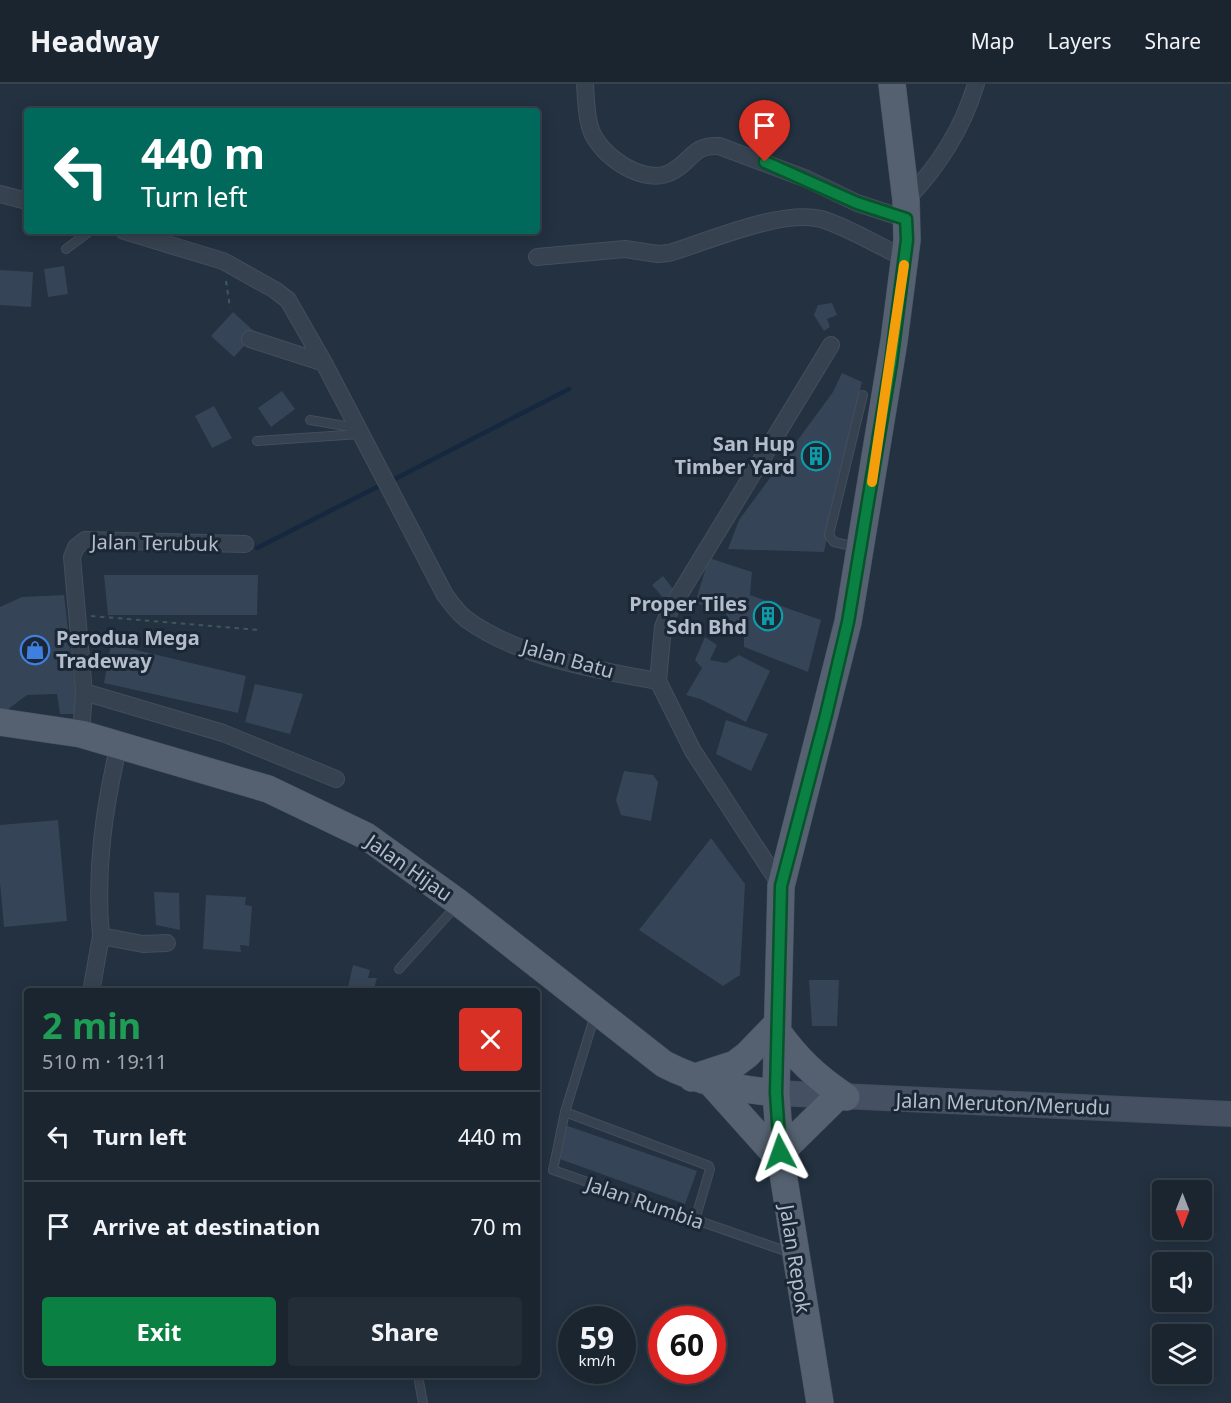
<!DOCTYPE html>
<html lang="en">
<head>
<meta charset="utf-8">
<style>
  :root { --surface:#1a2530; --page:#232d38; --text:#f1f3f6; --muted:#9fa5ab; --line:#38424c; --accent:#0b8043 }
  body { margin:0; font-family:"Noto Sans",sans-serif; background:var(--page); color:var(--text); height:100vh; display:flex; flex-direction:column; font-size:22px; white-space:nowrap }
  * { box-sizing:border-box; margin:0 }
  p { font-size:20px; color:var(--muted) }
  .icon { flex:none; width:33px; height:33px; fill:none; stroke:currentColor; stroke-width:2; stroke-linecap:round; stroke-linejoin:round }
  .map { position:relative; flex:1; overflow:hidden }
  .panel { position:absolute; left:24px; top:904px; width:516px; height:390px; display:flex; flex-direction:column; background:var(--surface); border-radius:6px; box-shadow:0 3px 15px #0003,0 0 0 2px var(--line) }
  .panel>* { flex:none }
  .banner { position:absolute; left:24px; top:24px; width:516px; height:126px; border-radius:6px; box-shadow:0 3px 15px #0003,0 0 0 2px var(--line); background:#00695c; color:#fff; overflow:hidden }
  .needle { width:39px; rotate:180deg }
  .buttons { position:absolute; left:1152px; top:1096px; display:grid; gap:12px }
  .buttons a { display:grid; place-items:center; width:60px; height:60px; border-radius:6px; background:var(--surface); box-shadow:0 3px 15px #0003,0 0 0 2px var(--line); font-size:30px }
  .speed { position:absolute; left:558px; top:1222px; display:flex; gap:12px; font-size:30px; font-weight:700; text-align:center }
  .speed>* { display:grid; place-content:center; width:78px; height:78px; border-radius:50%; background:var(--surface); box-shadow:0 3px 15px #0003,0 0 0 2px var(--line); line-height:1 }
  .speed small { font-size:15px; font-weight:400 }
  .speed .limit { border:9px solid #d22; background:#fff; color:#111 }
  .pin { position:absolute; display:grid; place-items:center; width:51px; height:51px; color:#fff; margin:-62px -26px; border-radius:50% 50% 50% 0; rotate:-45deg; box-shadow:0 0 6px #0007 }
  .pin .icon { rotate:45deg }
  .me { position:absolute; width:66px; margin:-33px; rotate:356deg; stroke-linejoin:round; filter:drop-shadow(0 0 4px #0008) }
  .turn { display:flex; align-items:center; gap:21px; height:126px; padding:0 18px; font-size:27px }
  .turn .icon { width:78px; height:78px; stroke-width:2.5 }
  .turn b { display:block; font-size:42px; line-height:51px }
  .round { display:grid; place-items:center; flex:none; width:63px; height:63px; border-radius:6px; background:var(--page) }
  .overview { display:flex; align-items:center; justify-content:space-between; height:102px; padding:0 18px }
  h1 { font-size:36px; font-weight:700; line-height:45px; color:#1e9e55 }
  .cta { display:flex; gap:12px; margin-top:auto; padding:12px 18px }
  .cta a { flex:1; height:69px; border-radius:6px; background:var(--accent); color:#fff; font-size:24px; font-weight:700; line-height:69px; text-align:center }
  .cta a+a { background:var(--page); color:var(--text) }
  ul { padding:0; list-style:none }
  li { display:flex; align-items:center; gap:18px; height:90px; padding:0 18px; border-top:2px solid var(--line) }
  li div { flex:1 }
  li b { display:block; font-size:22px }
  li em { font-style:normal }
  header { display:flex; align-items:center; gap:36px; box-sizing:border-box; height:84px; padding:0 30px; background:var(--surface); border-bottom:2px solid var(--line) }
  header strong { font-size:28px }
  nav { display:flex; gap:33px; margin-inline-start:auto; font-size:21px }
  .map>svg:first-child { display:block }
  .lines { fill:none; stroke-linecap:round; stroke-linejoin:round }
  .stream { stroke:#15283f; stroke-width:4.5 }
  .building { fill:#354557 }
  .service-casing { stroke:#434e5c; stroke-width:10 }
  .minor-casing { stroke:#434e5c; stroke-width:18 }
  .secondary-casing { stroke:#434e5c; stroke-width:26 }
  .primary-casing { stroke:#434e5c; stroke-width:28 }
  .path { stroke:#3e5859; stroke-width:2; stroke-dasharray:4.5 4.5; stroke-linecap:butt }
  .service { stroke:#374250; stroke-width:8 }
  .minor { stroke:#374250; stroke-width:16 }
  .secondary { stroke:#455163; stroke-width:24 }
  .primary { stroke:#556170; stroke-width:27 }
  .route-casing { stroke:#07532c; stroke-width:15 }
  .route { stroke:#0b8043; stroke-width:10 }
  .slow { stroke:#f59e0b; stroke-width:10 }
  .labels { text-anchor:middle; stroke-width:6; stroke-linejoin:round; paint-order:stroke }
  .poi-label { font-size:20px; font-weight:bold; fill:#b3bdcb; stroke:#1c2735; text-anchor:end }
  .street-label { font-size:20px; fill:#b3bdcb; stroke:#1c2735 }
</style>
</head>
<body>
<header>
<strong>Headway</strong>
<nav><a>Map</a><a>Layers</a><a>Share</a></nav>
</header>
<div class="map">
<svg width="1231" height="1319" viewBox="0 0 1231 1319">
  <rect width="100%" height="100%" fill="#233140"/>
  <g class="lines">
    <!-- stream -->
    <path class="stream" d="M391,397L569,305
      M257,464L383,400"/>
  </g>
  <!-- building -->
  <path class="building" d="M64,182L68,210L48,213L44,185Z
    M0,186L33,188L31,223L0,221Z
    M832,219L837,231L827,235L830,243L824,247L814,231L818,221Z
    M233,228L256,249L234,273L211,252Z
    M842,289L862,298L824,468L728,465L739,436L833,308Z
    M282,307L295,325L271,343L258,324Z
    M214,322L232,354L212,364L195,332Z
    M709,474L752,488L750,511L821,536L808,588L744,563V548L730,546L726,528L695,519Z
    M104,491H258L257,531H108Z
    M663,492L673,505L665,516L652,501Z
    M64,511L78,630H60L57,610L27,611L7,626L0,625V523L22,513Z
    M705,553L717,561L710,576L726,579L739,571L770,587L746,638L700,615L686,611L702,584L695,576Z
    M111,560L246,592L238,629L104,599Z
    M255,600L303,610L290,650L245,638Z
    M726,636L768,650L751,687L716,670Z
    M624,687L653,691L658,698L651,737L621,731L616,716Z
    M58,736L67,837L4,843L0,799V741Z
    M711,754L745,800L740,891L723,902L639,846Z
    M154,808L179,809L180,846L156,841Z
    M206,811L246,813L245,821L252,822L249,862L240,861L241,868L203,865Z
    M353,881L370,886L368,894H377L373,908H347Z
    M809,896H839L837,942H812Z
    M565,1041L697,1087L685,1120L557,1074Z"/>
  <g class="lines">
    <!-- service casing -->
    <g class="service-casing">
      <path id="service" d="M66,165L90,147
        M310,336L357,344
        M257,357L360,350
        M856,463L834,458L829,451L863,311
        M399,885L457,821
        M595,931L565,1028L553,1086L791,1169
        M565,1028L709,1082L710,1085L695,1136
        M418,1292L423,1319"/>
    </g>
    <!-- minor casing -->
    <g class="minor-casing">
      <path id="minor" d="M585,0C586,15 586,32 591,46C600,72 646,104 673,87C693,76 692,61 719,62L807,95L857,119L906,135
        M0,110L27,117
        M906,116C939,82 962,46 976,0
        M124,147L223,177L275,206L288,216L324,279L445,511C451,519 458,529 466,535C518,573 596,586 658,597L693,667L781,802
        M537,173L625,165L658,170L669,169C709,157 781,125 821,135C846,142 880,163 905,174
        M250,255L324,279
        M658,597L663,543L670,526L831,261
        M84,608L223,649L336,695
        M81,650L84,608L72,473L76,463L85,456L245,460
        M119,660C104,724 95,786 101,852L143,860L167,859
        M91,908L101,852"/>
    </g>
    <!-- secondary casing -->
    <g class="secondary-casing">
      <path id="secondary" d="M776,1009L1231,1030"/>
    </g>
    <!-- primary casing -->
    <g class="primary-casing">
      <path id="primary" d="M0,638L81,650L268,705L366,752L459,819L664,980C703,1000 733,1004 776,1009
        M777,947C798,976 816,993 846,1013
        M692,994L735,980L747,971L777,940
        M711,999L781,1077
        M780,1069L838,1012
        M820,1319L781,1077L776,1009L781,802L848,538L894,257L907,156L906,116L892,0"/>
    </g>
    <!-- path -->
    <path class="path" d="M226,197L230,224
      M91,532L259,546"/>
    <!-- service -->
    <use href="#service" class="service"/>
    <!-- minor -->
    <use href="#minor" class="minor"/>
    <!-- secondary -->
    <use href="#secondary" class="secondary"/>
    <!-- primary -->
    <use href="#primary" class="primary"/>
  </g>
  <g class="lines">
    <!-- route casing -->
    <g class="route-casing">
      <path id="route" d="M765,78L857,119L906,135L907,156L891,279L848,538L826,631L781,802L776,1009L780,1068"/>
    </g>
    <!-- route -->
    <use href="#route" class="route"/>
    <!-- slow -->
    <path class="slow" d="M872,398L904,181"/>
  </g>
  <!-- icons -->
  <defs>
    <g id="building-ring" transform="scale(1.5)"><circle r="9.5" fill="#1c2735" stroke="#0f9aa8" stroke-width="1.5"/><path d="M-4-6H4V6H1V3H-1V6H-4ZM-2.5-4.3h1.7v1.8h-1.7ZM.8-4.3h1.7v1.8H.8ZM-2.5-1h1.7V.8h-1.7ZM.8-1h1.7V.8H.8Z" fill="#0f9aa8"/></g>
    <g id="shop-ring" transform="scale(1.5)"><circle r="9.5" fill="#1c2735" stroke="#3f7fe0" stroke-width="1.5"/><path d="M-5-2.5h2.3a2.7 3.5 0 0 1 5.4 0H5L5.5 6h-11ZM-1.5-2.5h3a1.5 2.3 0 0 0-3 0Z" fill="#3f7fe0"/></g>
  </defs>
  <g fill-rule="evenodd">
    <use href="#building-ring" x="816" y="372"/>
    <use href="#building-ring" x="768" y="532"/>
    <use href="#shop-ring" x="35" y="566"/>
  </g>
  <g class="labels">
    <!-- poi labels -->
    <g class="poi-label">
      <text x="795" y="367">San Hup<tspan x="795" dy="23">Timber Yard</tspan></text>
      <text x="747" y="527">Proper Tiles<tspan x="747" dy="23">Sdn Bhd</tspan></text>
      <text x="56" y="561" text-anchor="start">Perodua Mega<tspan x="56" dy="23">Tradeway</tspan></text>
    </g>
    <!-- street labels -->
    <g class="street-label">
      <text transform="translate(155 459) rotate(1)" y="7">Jalan Terubuk</text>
      <text transform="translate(568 575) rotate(16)" y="7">Jalan Batu</text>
      <text transform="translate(409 784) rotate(35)" y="7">Jalan Hijau</text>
      <text transform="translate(1003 1020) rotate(2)" y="7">Jalan Meruton/Merudu</text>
      <text transform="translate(645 1119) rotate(19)" y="7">Jalan Rumbia</text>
      <text transform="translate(795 1175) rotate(81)" y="7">Jalan Repok</text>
    </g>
  </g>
</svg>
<div class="buttons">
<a><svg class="needle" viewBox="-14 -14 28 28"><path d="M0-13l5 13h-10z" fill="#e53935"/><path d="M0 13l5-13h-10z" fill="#9fa5ab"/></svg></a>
<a><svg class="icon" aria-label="sound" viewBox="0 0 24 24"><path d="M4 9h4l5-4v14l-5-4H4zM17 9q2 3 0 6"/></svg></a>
<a><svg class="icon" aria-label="layers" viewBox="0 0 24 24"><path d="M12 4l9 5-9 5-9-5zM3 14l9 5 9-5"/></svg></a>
</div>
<div class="speed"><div>59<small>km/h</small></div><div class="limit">60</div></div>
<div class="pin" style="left:765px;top:78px;background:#d93025"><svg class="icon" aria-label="arrive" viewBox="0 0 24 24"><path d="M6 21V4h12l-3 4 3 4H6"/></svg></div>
<svg class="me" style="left:780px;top:1068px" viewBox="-20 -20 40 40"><path d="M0-17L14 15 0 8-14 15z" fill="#0b8043" stroke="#fff" stroke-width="4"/></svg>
<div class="banner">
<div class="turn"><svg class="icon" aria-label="left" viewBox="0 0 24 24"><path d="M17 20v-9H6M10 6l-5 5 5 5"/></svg><div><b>440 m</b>Turn left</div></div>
</div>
<section class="panel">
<div class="overview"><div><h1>2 min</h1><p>510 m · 19:11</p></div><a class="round" style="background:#d93025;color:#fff"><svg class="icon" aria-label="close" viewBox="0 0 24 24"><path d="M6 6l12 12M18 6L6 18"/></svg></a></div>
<ul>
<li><svg class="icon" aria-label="left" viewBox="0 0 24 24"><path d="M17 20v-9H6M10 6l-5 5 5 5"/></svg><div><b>Turn left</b></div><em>440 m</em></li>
<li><svg class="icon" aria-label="arrive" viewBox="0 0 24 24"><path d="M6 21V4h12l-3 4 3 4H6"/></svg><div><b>Arrive at destination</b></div><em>70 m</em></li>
</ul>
<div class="cta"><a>Exit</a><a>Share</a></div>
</section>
</div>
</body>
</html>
